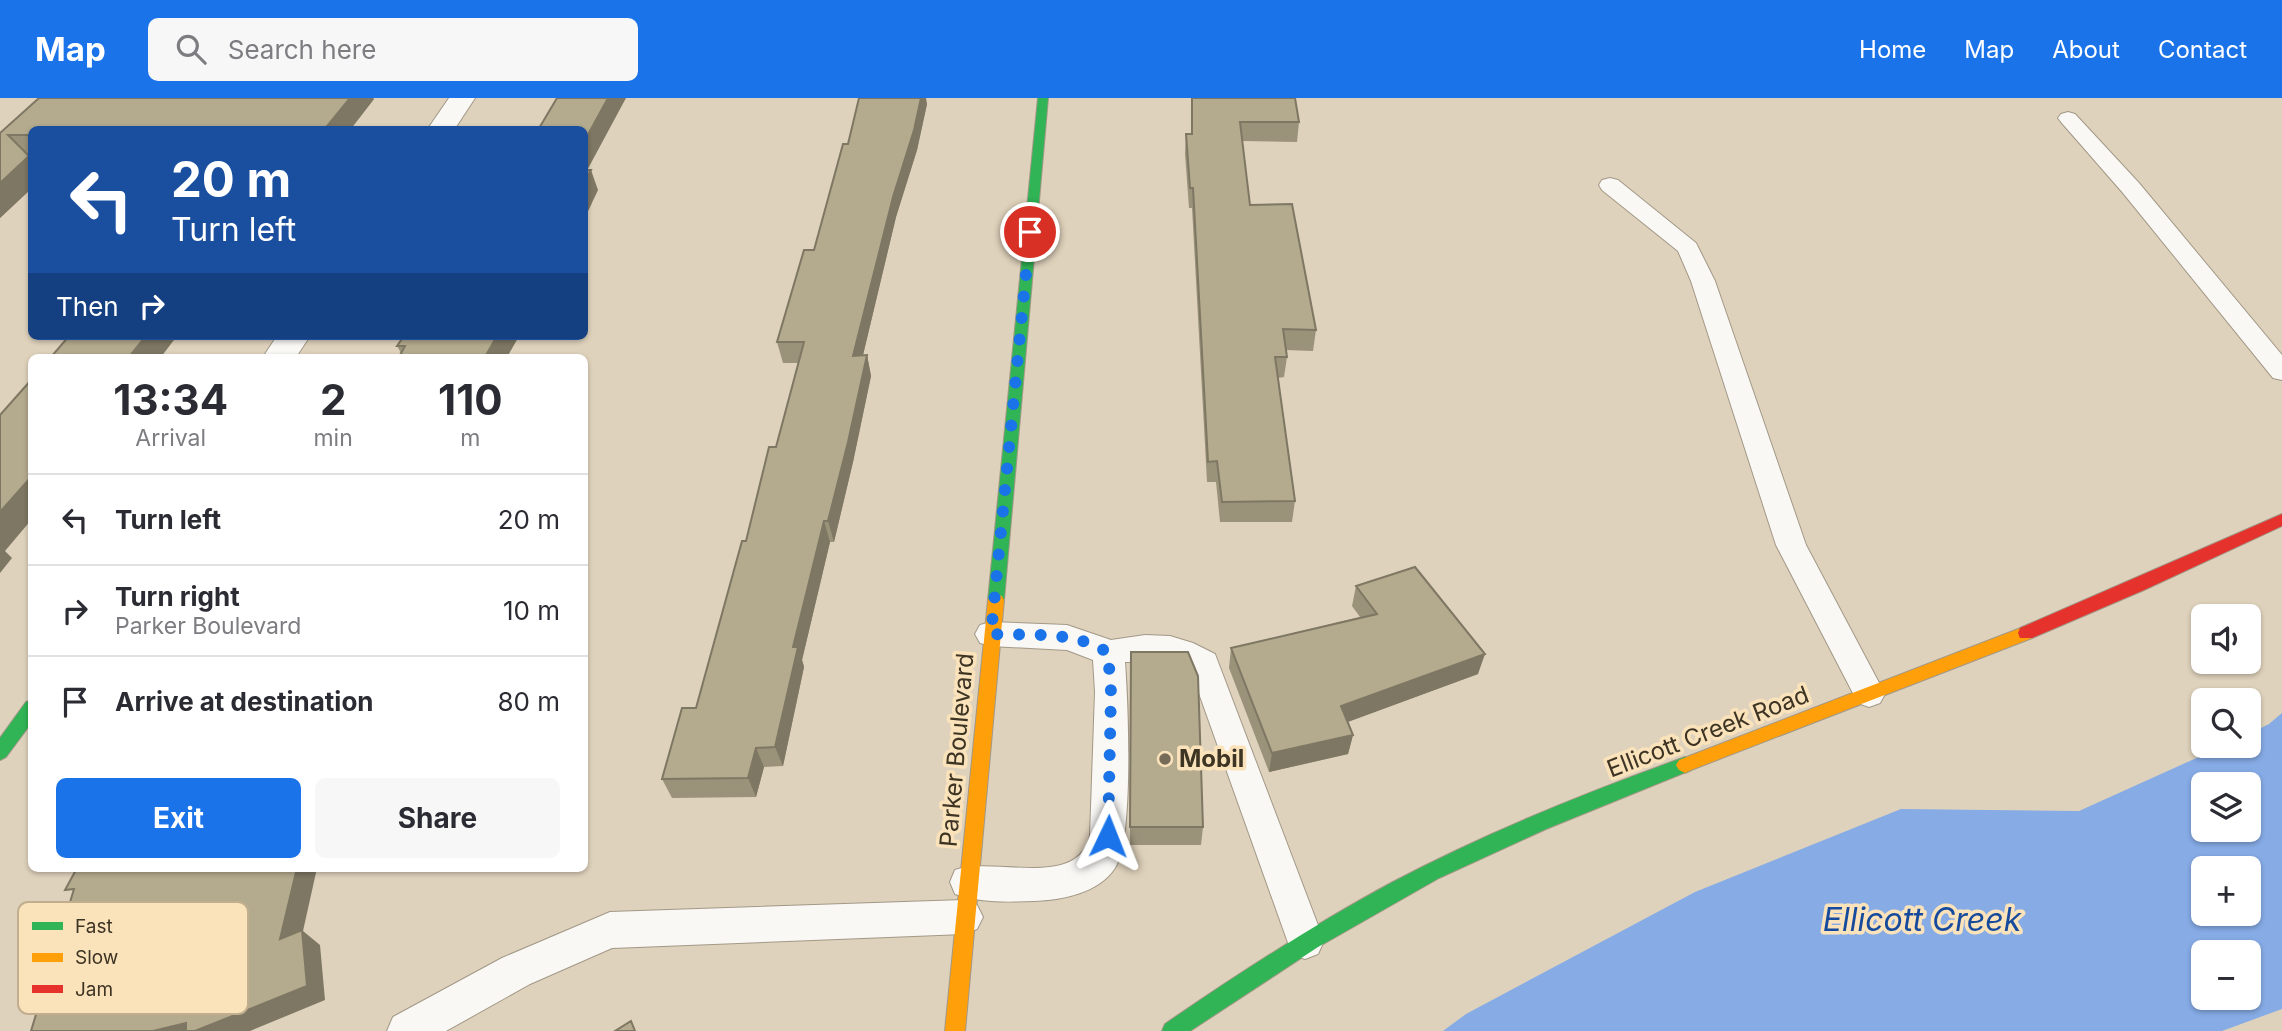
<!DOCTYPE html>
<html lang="en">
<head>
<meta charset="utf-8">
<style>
  :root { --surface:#fff; --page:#f7f7f7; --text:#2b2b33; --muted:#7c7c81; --line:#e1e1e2; --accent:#1a73e8 }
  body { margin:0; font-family:Inter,sans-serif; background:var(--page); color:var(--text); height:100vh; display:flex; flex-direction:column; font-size:26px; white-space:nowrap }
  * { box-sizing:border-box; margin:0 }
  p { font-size:23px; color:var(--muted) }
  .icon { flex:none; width:38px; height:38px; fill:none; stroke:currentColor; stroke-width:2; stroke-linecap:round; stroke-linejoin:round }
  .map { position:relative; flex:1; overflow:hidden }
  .drawer { position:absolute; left:28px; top:256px; width:560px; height:518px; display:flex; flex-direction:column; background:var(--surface); border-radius:10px; box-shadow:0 2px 5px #0004 }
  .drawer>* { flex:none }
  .banner { position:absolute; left:28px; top:28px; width:560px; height:214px; border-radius:10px; box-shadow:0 2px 5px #0004; background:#1a4fa0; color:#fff; overflow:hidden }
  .buttons { position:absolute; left:2191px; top:506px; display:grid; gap:14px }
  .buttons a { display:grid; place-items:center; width:70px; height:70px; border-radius:10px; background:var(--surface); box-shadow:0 2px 5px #0004; font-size:35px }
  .pin { position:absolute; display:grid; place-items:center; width:60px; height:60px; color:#fff; margin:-30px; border:4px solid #fff; border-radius:50%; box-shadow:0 2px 7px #0007 }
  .me { position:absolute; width:77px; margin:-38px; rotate:2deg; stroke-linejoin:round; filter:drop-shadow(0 0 5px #0008) }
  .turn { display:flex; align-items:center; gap:24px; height:147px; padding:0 28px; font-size:32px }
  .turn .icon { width:91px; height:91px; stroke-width:2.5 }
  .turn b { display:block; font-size:49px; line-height:60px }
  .then { display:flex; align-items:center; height:66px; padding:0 28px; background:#0003; gap:14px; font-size:26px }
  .eta { display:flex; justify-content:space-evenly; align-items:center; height:119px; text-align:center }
  .eta b { font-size:42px; font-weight:700; line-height:49px }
  .cta { display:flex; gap:14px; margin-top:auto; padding:14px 28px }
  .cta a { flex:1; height:80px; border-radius:10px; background:var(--accent); color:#fff; font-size:28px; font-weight:700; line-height:80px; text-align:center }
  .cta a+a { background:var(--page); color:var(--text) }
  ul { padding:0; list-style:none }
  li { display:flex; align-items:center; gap:21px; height:91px; padding:0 28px; border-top:2px solid var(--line) }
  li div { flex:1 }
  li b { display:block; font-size:26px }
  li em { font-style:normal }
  header { display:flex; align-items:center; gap:42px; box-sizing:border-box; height:98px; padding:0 35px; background:var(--accent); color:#fff }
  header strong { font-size:33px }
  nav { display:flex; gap:38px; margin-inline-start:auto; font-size:24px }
  .search { width:490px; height:63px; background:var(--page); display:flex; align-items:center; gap:18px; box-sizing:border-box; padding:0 24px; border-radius:10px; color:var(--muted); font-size:26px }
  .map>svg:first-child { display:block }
  .water { fill:#86abe5; fill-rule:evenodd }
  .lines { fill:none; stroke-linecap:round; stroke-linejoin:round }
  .lane-casing { stroke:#a29887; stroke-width:2 }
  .street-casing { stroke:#a29887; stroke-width:2 }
  .fast-casing { stroke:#a29887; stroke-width:2 }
  .slow-casing { stroke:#a29887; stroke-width:2 }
  .jam-casing { stroke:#a29887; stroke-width:2 }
  .lane { fill:#faf8f5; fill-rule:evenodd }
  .street { fill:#faf8f5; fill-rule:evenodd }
  .fast { fill:#30b455; fill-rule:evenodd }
  .slow { fill:#ff9f0a; fill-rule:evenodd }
  .jam { fill:#e5322d; fill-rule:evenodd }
  .wall { fill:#9b927a }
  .shaded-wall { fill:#7e7763 }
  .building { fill:#b4aa8e; stroke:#7e7763; stroke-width:2 }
  .route { stroke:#1a73e8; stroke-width:12; stroke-dasharray:0 21.6 }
  .poi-dot { fill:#766b59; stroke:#fae2bb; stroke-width:2.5 }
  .labels { text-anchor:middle; stroke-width:7; stroke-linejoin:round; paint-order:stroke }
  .street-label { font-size:24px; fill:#3d3424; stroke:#fae2bb }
  .poi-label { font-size:24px; font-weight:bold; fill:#3d3424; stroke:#fae2bb; text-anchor:start }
  .near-water-label { font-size:32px; font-style:italic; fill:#154a9c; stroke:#fae2bb }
  .key { fill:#fae2bb; stroke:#c1ae8e; stroke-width:2 }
  .key-label { font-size:19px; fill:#3d3424 }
</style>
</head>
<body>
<header>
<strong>Map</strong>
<div class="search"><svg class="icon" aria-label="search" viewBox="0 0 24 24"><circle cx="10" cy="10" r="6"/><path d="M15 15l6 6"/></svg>Search here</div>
<nav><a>Home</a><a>Map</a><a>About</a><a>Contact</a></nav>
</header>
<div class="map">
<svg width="2282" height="933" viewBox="0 0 2282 933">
  <rect width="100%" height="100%" fill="#dfd2bc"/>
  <!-- water -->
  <path class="water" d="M2282,615V911L2222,933H1443L1466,916L1695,794L1901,711L2079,713L2223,648H2249V636L2269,626ZM2203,686H2249V732H2203ZM2203,770H2249V816H2203ZM2203,854H2249V900H2203Z"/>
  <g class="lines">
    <!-- lane casing -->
    <g class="lane-casing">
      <path id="lane" d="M2068,14L2075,16L2139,85L2282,257V282L2273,280L2123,95L2061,24L2058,20L2061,16Z
        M1610,80L1618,82L1696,145L1715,183L1806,447L1885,596L1880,605L1869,609L1858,605L1776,447L1691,183L1678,153L1602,92L1599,87L1602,82Z
        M991,524L1067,527L1111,542L1145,537L1170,538L1193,545L1215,556L1324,843L1318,856L1305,861L1292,856L1191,573L1170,564H1125C1128,603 1134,741 1115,770C1099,795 1062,802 1034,803C1009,804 979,805 955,796L950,784L955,772C993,758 1077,792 1090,738L1095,594L1093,562L1067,552L991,548L980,545L975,536L980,527Z
        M964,802L977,807L983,819L977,831L964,836L612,850L530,886L446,933H387L393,919L502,860L610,814Z"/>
    </g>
    <!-- street casing -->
    <g class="street-casing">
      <path id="street" d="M449,0H475L454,32H427Z
        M277,238H310L296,259H263Z"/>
    </g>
    <!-- fast casing -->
    <g class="fast-casing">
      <path id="fast" d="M1038,0H1048L1004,502L1002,506H990L988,502Z
        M32,602V624L6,659L0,662V640L26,604Z
        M1685,659L1691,662L1694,667L1691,672L1546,731L1439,780L1318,849L1190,933H1162L1165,926C1238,876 1313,827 1391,785C1485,735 1585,695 1685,659Z"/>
    </g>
    <!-- slow casing -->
    <g class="slow-casing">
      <path id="slow" d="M996,496L1002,498L1004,502L965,933H945L988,502L990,498Z
        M2026,528L2032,530L2034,535L2032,540L1691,672L1685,675L1679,672L1676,667L1679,662Z"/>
    </g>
    <!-- jam casing -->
    <g class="jam-casing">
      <path id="jam" d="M2282,416V428L2144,492L2032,540H2020L2018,535L2020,530Z"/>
    </g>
    <!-- lane -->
    <use href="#lane" class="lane"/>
    <!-- street -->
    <use href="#street" class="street"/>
    <!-- fast -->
    <use href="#fast" class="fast"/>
    <!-- slow -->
    <use href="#slow" class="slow"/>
    <!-- jam -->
    <use href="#jam" class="jam"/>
  </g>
  <!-- wall -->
  <path class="wall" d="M39,0H373L374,1L350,32H32V57H27L32,62V90L0,120V35Z
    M1191,0H1295L1299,24L1297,44L1242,43L1250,107L1316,232L1313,253L1286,252L1287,259L1284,279L1278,280L1295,403L1292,424H1220L1216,384H1207L1192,110H1189L1185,56L1186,36H1191Z
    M927,6L917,52L896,119L863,257H867L871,278L853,364L834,444H830L802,562L804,569L783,668L764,669L756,699L672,700L662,681L696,610L776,349L798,265H783L777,244L814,152L848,46Z
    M519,238L507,259H399L401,255L397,248Z
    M1356,488L1478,576L1347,624L1353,637L1348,656L1269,674L1229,570L1231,550L1360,519L1352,508Z
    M1130,729H1203L1201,747H1130Z"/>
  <!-- shaded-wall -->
  <path class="shaded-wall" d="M350,0H373L374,1L350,32H324Z
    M608,0H626L584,78V44Z
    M921,0H926L927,6L917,52L896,119L858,278L853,258L893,99Z
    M29,58L32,62V90L0,120V85Z
    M591,72L598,92L584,122V85Z
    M146,238H177L161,259H129Z
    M497,238H519L507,259H485Z
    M867,257L871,278L853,364L834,444L828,423Z
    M32,378V421L5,453L12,460L0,475V414Z
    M824,423L830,444L802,562L804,569L783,668L775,649L793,549Z
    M1485,556L1478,576L1337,628L1341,608Z
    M1353,637L1348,656L1269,674L1272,655Z
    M756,650L764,669L756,699L748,680Z
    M297,770H317L303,833L320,847L325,902L250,933H153L186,925L280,841Z"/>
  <!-- building -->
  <path class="building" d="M39,0H350L324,32H32V37H8L29,58L0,85V35Z
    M557,0H608L584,44V32H538Z
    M859,0H921L914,32L893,99L853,258L867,257L848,344L828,423H824L793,549H798L775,649L756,650L748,680L662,681L682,610H696L742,443H746L769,349H776L804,244H777L804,152H814L843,46H848Z
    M1192,0H1295L1299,24H1240L1250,107L1292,106L1316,232L1283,231L1287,259H1275L1295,403L1222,404L1217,363L1208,364L1193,90H1190L1186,36H1192Z
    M584,72H591L584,85Z
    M69,238H146L129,259H51Z
    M404,238H497L485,259H399L405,248H397Z
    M32,281V378L0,414V317Z
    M1415,469L1485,556L1341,608L1353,637L1272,655L1231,550L1377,516L1356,488Z
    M1131,554H1188L1198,578L1203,729H1130Z
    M77,770H297L280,841L302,832L307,888L195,933H186V925L153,933H31L74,791L65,792Z
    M631,923L635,933H615Z"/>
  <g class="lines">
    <!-- route -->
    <path class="route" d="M1030,134L991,536C1029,538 1076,532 1108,555L1111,594L1108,738"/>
  </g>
  <!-- markers -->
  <circle class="poi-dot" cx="1165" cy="661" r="7"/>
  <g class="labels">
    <!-- street labels -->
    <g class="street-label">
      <text transform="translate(1708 634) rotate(-21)" y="8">Ellicott Creek Road</text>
      <text transform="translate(957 652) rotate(-85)" y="8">Parker Boulevard</text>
    </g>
    <!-- poi labels -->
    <g class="poi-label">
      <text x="1179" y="669">Mobil</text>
    </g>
    <!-- near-water labels -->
    <g class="near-water-label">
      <text x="1922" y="833">Ellicott Creek</text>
    </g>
  </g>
  <!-- legend -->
  <rect x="18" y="804" width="230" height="112" rx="10" class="key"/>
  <rect x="32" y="824" width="31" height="8" fill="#30b455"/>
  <rect x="32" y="855" width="31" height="9" fill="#ff9f0a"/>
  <rect x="32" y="887" width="31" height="8" fill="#e5322d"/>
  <g class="key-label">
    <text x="75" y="835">Fast</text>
    <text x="75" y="866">Slow</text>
    <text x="75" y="898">Jam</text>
  </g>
</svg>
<div class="buttons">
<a><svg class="icon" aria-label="sound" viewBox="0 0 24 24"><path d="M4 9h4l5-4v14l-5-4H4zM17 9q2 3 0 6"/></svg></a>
<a><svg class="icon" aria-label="search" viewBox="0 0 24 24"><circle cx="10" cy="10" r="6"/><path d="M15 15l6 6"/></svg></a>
<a><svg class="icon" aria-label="layers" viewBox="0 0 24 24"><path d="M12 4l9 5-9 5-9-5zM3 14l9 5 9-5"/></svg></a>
<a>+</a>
<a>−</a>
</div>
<div class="pin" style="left:1030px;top:134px;background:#d93025"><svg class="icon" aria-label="arrive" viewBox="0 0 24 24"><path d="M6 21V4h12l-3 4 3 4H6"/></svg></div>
<svg class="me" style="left:1108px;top:738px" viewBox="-20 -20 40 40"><path d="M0-17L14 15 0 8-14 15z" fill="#1a73e8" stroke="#fff" stroke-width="4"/></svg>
<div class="banner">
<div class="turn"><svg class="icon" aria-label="left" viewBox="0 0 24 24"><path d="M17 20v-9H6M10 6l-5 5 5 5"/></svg><div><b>20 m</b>Turn left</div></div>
<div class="then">Then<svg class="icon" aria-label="right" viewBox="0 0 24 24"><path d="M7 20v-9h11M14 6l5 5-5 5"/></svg></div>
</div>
<section class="drawer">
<div class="eta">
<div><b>13:34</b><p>Arrival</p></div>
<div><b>2</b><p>min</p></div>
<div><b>110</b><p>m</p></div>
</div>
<ul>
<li><svg class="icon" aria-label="left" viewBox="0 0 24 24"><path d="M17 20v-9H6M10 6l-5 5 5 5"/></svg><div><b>Turn left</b></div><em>20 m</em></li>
<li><svg class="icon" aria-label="right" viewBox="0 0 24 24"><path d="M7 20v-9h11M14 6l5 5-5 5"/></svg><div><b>Turn right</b><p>Parker Boulevard</p></div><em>10 m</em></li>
<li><svg class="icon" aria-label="arrive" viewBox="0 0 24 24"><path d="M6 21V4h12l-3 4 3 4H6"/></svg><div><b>Arrive at destination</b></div><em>80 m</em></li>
</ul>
<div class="cta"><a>Exit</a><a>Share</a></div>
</section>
</div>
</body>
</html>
